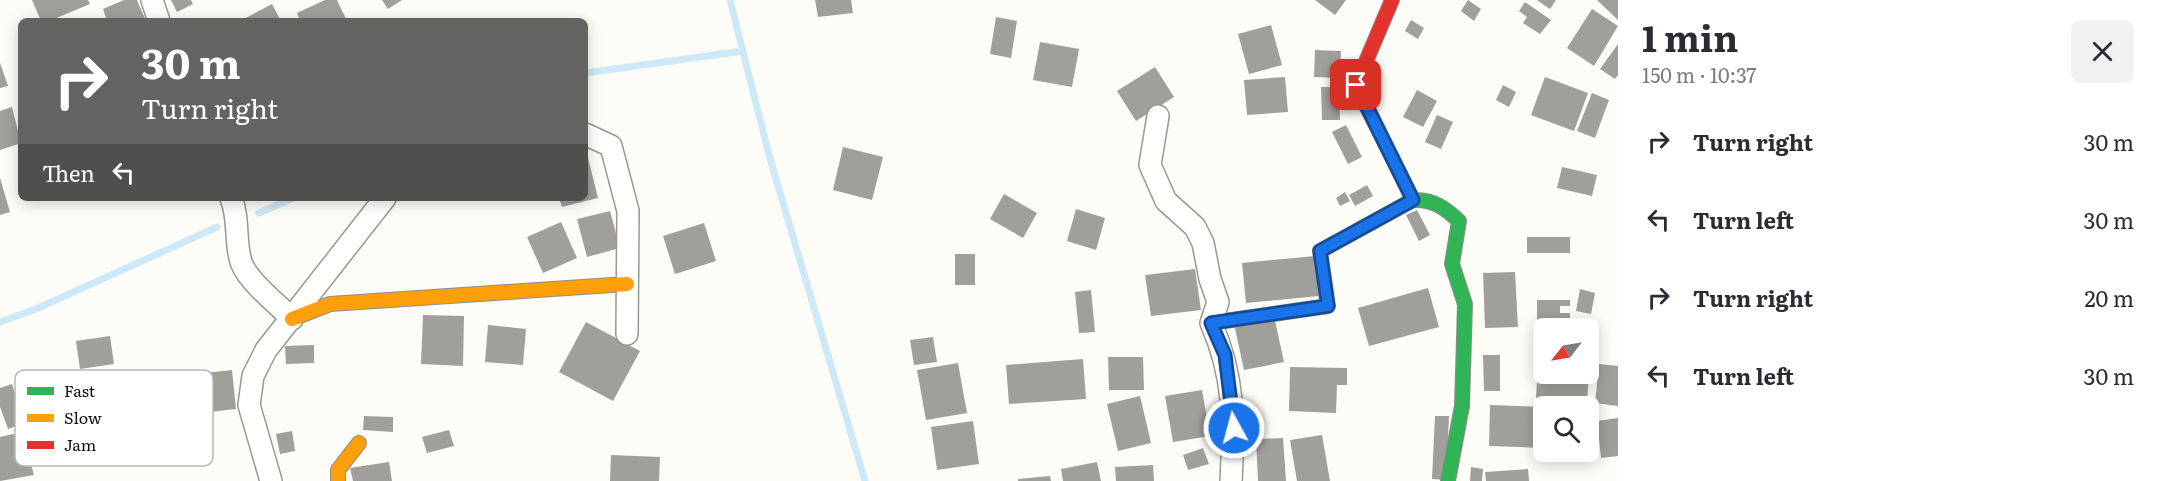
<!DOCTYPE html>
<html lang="en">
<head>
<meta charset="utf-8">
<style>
  :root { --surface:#fff; --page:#f2f2f3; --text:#2b2b33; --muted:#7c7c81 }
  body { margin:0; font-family:Literata,serif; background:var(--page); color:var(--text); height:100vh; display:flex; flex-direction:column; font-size:22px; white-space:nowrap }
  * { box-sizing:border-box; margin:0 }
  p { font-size:20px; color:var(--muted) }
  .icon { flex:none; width:33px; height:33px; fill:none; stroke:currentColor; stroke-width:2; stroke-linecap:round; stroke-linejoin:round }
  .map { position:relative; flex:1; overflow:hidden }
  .details { display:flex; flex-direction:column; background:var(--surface); width:540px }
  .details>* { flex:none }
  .hud { position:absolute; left:18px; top:18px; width:570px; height:183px; border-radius:9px; box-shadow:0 3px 15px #0003; background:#646362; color:#fff; overflow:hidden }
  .needle { width:39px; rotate:239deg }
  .buttons { position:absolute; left:1533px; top:318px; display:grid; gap:12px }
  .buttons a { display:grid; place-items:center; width:66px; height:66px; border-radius:9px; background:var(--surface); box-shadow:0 3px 15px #0003; font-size:30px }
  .pin { position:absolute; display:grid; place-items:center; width:51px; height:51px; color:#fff; margin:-26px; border-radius:12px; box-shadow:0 3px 9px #0006 }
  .me { position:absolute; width:66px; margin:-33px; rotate:353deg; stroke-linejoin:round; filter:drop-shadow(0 0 4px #0008) }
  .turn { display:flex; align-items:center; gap:21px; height:126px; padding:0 24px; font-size:27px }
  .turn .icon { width:78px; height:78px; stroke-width:2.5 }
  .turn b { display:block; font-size:42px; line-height:51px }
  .then { display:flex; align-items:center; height:57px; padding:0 24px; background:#0003; gap:12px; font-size:22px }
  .round { display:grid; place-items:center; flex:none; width:63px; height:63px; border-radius:9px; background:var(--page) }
  .head { display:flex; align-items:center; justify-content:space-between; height:102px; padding:0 24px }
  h1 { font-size:36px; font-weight:700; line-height:45px }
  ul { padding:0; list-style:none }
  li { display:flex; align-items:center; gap:18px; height:78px; padding:0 24px }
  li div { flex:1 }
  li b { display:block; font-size:22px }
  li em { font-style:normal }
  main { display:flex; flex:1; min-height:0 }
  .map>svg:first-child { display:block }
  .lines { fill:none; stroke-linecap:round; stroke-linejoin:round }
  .stream { stroke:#cde8f7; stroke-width:7 }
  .building { fill:#a19f9c }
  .street-casing { stroke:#979795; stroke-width:24 }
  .fast-casing { stroke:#8e8d8b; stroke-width:16 }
  .slow-casing { stroke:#8e8d8b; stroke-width:16 }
  .jam-casing { stroke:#8e8d8b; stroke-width:16 }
  .street { stroke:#fffffe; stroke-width:21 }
  .fast { stroke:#30b455; stroke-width:14 }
  .slow { stroke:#ff9f0a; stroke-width:14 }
  .jam { stroke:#e5322d; stroke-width:14 }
  .route-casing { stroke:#114b97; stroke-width:15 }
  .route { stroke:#1a73e8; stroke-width:10 }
  .key { fill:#fff; stroke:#b8b8b8; stroke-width:1.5 }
  .key-label { font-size:16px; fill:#111 }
</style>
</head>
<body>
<main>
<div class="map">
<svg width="1618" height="481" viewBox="0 0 1618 481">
  <rect width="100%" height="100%" fill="#fdfcf7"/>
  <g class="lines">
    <!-- stream -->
    <path class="stream" d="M730,0L769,155L865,481
      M585,73L743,51
      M259,213L293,198
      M0,322L36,309L217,227"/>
  </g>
  <!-- building -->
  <path class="building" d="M32,0H88L90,4L49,21H41Z
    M124,0H137L146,21H107L103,9Z
    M171,0H191L193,4L177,12Z
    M325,0H337L347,21H300L297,13Z
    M382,0H402L388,9Z
    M815,0H851L853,13L818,17Z
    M1315,0H1346L1335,15Z
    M1468,0L1481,9L1474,21L1461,11Z
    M1537,0H1556L1550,9Z
    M1597,0H1618V20Z
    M1525,2L1551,20L1540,34L1523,23L1527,17L1519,11Z
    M272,4L281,21H240Z
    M1592,9L1618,26L1594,66L1567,48Z
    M996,17L1017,21L1011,58L990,54Z
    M1411,20L1424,28L1418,39L1405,31Z
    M1271,25L1282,65L1249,74L1238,34Z
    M1040,42L1079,49L1072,87L1033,80Z
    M1618,44V75L1615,79L1600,69Z
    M1315,50L1341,51L1340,78L1314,77Z
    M0,63L8,86L0,88Z
    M1155,67L1174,97L1136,121L1117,91Z
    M1285,77L1288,112L1247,115L1244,80Z
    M1545,77L1588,93L1574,131L1531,115Z
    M1503,85L1516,92L1509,107L1496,100Z
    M1321,87H1339L1340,120H1322Z
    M1417,90L1437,101L1423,127L1403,117Z
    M1592,93L1609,100L1595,138L1577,131Z
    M12,107L21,143L0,150V111Z
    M1437,115L1453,122L1441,149L1425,142Z
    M1346,125L1362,157L1348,164L1332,132Z
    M843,147L883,157L872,200L833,190Z
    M588,158L598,198L562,207L559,198H585V159Z
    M1562,167L1597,175L1592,196L1557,188Z
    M0,178L10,212L0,215Z
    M1367,185L1373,196L1355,206L1349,195Z
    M1345,192L1350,201L1340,206L1336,198Z
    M1004,194L1037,213L1023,238L990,219Z
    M1076,209L1105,218L1096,250L1067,241Z
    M1417,210L1430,235L1419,241L1406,215Z
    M610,211L620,248L587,257L577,219Z
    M561,222L577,258L543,273L527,237Z
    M704,223L716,261L675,274L663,236Z
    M1527,237H1570V253H1527Z
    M955,254H975V285H955Z
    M1315,256L1319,296L1246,303L1242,263Z
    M1195,269L1201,310L1151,316L1145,275Z
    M1515,272L1518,327L1485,328L1483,273Z
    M1428,288L1439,327L1369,346L1358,308Z
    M1580,289L1595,293L1591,314L1576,311Z
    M1091,290L1095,332L1079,333L1075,292Z
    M1537,300H1570V306H1560V313H1570V324H1537Z
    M423,315L464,316L463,366L421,364Z
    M1274,316L1284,362L1244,370L1234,324Z
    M586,322L640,351L613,401L559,372Z
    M488,325L526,329L523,365L485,362Z
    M110,336L114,364L80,369L76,341Z
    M933,337L937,362L914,365L910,340Z
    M314,345V363L286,364L285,346Z
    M1483,355H1500V391H1484Z
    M1108,357H1143L1144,390H1109Z
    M1083,359L1086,399L1009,404L1006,365Z
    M958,363L967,413L926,420L917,370Z
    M1538,364L1544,365V374H1589L1587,402L1536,398Z
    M1599,364L1618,366V406L1595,403Z
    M1290,367L1347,368V385H1337L1336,413L1289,411Z
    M232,370L236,409L192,414L187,375Z
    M12,384L25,423L8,429L0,407V388Z
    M1202,390L1210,436L1173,442L1165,396Z
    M1140,396L1151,443L1118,451L1107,404Z
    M1490,405L1544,407V448L1489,446Z
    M364,416L393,417V432L363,430Z
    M1435,416H1449L1446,480L1432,479Z
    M1618,418V456L1601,458L1597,421Z
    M973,421L979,464L937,470L931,427Z
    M449,430L454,446L427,453L422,437Z
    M292,431L295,451L280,454L276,434Z
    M22,432L34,475L0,481V437Z
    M1322,435L1330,481H1297L1290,440Z
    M1283,438L1286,481H1258L1256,439Z
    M1203,448L1209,464L1188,470L1183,455Z
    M611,455L660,457L659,481H610Z
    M389,462L392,481H353L350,468Z
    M1097,462L1101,481H1063L1061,469Z
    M1153,465L1154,481H1116L1115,467Z
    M1471,467L1483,469L1482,481H1470Z
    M1528,469L1529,481H1486L1485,472Z
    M1050,476L1051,481H1018V479Z"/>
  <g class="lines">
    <!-- street casing -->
    <g class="street-casing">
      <path id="street" d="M152,0L159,21
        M1158,116L1150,165L1166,201L1195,227L1203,243L1210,279L1218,302L1211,323C1235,377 1234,423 1231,481
        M585,134L611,146L628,211L627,334
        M231,198C239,217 235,238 240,258C244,279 277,303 292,319
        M271,481L249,405L253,376L266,350L385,198"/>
    </g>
    <!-- fast casing -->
    <g class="fast-casing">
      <path id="fast" d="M1211,323L1328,306L1320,251L1413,200C1433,199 1445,208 1459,221L1452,264L1465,304L1462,406L1448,481"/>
    </g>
    <!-- slow casing -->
    <g class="slow-casing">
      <path id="slow" d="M292,319L330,304L627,284
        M338,481V470L359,443"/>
    </g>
    <!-- jam casing -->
    <g class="jam-casing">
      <path id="jam" d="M1392,0L1356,85L1413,200"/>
    </g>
    <!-- street -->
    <use href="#street" class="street"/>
    <!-- fast -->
    <use href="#fast" class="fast"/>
    <!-- slow -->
    <use href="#slow" class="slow"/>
    <!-- jam -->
    <use href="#jam" class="jam"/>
  </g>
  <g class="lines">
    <!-- route casing -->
    <g class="route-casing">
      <path id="route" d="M1234,428L1225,355L1211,323L1328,306L1320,251L1413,200L1356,85"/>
    </g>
    <!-- route -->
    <use href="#route" class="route"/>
  </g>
  <!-- legend -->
  <rect x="15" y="370" width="198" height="96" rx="9" class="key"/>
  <rect x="27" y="387" width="27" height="8" fill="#30b455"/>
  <rect x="27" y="414" width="27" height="8" fill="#ff9f0a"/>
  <rect x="27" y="441" width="27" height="8" fill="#e5322d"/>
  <g class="key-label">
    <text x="64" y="397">Fast</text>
    <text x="64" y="424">Slow</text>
    <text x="64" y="451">Jam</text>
  </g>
</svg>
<div class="buttons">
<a><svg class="needle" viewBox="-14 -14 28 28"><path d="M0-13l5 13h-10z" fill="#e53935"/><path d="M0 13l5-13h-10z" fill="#7c7c81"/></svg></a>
<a><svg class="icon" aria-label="search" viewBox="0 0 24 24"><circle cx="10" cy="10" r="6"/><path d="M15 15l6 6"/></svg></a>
</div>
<div class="pin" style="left:1356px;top:85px;background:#d93025"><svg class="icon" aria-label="arrive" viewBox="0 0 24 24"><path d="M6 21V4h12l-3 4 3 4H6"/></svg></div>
<svg class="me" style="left:1234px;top:428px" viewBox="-20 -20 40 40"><circle r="17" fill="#1a73e8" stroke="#fff" stroke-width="3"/><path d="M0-11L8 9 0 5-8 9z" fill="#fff"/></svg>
<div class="hud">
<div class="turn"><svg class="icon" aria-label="right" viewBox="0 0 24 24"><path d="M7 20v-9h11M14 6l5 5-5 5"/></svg><div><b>30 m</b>Turn right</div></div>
<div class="then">Then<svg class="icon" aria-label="left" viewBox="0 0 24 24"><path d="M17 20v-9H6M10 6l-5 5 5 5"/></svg></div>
</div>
</div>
<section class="details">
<div class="head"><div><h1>1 min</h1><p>150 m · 10:37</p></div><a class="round"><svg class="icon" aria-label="close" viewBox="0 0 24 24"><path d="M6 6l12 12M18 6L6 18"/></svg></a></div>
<ul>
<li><svg class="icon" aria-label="right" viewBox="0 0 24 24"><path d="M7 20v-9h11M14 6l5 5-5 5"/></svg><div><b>Turn right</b></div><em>30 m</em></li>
<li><svg class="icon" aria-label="left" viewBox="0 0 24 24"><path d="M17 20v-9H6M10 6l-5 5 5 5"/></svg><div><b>Turn left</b></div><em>30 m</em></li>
<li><svg class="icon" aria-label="right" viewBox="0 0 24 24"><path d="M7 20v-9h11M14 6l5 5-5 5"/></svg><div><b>Turn right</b></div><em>20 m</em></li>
<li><svg class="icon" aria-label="left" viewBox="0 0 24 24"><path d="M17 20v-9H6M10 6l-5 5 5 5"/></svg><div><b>Turn left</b></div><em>30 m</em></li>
</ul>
</section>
</main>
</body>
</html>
